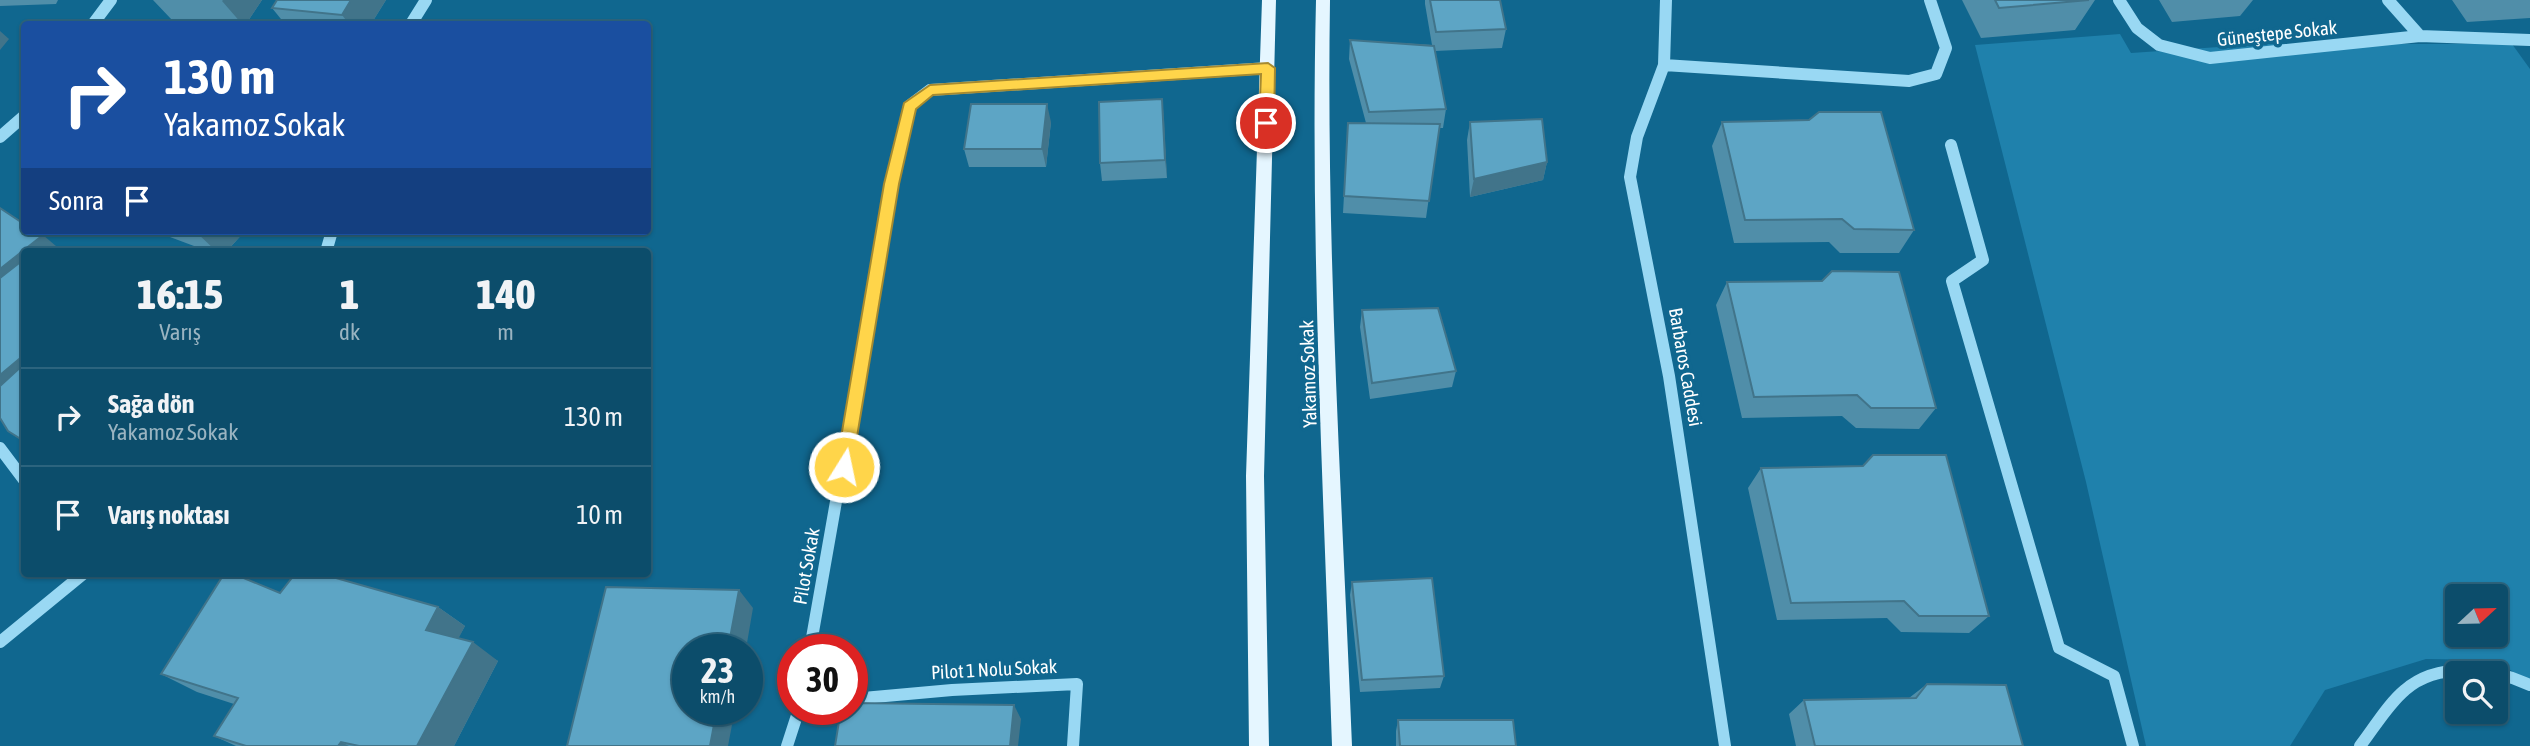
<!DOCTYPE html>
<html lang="tr">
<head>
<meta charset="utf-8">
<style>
  :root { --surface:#0c4d6b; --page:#1a5773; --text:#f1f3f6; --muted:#9ab4c1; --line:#2c647e }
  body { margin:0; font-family:"Asap Condensed",sans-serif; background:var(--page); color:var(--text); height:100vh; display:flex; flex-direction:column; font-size:26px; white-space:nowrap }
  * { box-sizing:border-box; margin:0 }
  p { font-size:23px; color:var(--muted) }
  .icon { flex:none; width:38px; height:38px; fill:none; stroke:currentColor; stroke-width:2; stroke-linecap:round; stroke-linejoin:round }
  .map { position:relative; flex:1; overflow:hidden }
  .side { position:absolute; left:21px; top:248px; width:630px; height:329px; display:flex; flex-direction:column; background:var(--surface); border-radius:7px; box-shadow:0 2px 5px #0004,0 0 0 2px var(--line) }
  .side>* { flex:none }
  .top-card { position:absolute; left:21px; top:21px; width:630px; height:214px; border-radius:7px; box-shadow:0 2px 5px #0004,0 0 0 2px var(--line); background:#1a4fa0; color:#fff; overflow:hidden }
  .needle { width:46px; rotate:68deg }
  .tools { position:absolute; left:2445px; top:584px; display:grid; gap:14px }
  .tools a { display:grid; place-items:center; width:63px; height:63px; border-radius:7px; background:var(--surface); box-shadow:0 2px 5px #0004,0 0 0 2px var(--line); font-size:35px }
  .speed { position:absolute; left:672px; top:634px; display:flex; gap:14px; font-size:35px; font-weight:700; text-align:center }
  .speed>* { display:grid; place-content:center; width:91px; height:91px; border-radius:50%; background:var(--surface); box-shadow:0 2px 5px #0004,0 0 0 2px var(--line); line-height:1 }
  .speed small { font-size:18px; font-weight:400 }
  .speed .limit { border:10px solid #d22; background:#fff; color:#111 }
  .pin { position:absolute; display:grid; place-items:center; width:60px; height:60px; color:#fff; margin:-30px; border:4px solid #fff; border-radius:50%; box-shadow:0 2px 7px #0007 }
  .me { position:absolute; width:77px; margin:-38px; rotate:10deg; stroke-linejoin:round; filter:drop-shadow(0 0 5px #0008) }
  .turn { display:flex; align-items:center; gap:24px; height:147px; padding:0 28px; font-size:32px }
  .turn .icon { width:91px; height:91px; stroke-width:2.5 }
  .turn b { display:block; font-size:49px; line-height:60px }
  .then { display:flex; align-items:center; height:66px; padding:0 28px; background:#0003; gap:14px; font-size:26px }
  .eta { display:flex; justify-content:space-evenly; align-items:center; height:119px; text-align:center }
  .eta b { font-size:42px; font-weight:800; line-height:49px }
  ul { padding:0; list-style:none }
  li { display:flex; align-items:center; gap:21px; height:98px; padding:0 28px; border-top:2px solid var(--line) }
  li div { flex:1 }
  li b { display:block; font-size:26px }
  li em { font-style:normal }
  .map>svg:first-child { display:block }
  .green { fill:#1f81ac; fill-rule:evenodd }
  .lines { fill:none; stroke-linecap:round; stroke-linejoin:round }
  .minor { stroke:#99d8f3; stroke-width:12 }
  .major { fill:#e5f6ff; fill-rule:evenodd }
  .wall { fill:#508ea9 }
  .shaded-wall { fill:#41748a }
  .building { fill:#5da5c5; stroke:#41748a; stroke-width:2 }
  .route { fill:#ffd54a; stroke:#a68a30; stroke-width:2 }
  .labels { text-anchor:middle; stroke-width:7; stroke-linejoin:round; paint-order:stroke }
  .street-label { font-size:19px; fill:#fff; stroke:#10678f }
</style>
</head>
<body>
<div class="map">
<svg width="2530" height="746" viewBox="0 0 2530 746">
  <rect width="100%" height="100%" fill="#10678f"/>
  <!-- green -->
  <path class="green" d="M2120,34L2131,53L2263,44H2512L2530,69V683L2495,660L2426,659L2325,690L2290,746H2146L2086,482L1975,45ZM2457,597H2496V635H2457Z"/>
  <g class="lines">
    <!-- minor -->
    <path class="minor" d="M1666,0L1664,65L1637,137L1630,177L1669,376L1725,746
      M2119,0L2137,28L2159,45L2210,58L2420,36L2530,40
      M2388,0L2420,36
      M93,24L111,0
      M411,24L426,0
      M1664,65L1909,81L1936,74L1946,48L1930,0
      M0,137L24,116
      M1951,145L1983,260L1952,281L2059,648L2114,676L2133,746
      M326,252L332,231
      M0,448L24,480
      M0,642L83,574
      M810,649L892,184L909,106L930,90L1268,68
      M852,699L952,690L1077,684L1073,746
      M787,746L799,709
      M2360,746C2374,728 2388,704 2405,690C2438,661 2494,668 2530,685"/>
    <!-- major -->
    <path class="major" d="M1262,0H1276L1264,476L1269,746H1249L1246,476Z
      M1316,0H1330C1326,249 1342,498 1352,746H1332C1324,498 1310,248 1316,0Z"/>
  </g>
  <!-- wall -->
  <path class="wall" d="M0,0H58L56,4L0,6Z
    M153,0H262L246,24H221L172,20Z
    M277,0H386L371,24H285L272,8Z
    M1425,0H1500L1506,29L1502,48L1435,51L1446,109L1443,128H1439L1426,218L1343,213L1348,123H1366L1349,59L1350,40L1432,45L1425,4Z
    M1962,0H2095L2075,30L1981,38Z
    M2159,0H2253L2240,16L2172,22Z
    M2452,0H2530V18L2467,22Z
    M1162,99L1167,178L1102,181L1100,163Z
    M1051,122L1046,167H969L964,149Z
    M1470,122L1547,162L1543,180L1470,197L1467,140Z
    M1722,122L1914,230L1899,253H1840L1829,242L1734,243L1712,146Z
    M154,231H245L226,252H210Z
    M1727,282L1936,408L1919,429L1856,428L1842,416L1742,418L1716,305Z
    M1362,310L1456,371L1452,387L1370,399L1360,327Z
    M1761,468L1989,616L1969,633L1901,632L1887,618L1777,620L1748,488Z
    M1352,582L1444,676L1440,688L1360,692L1350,595Z
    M280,593L438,607L465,626L458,638L498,661L454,746H246L234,704L197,692L161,674Z
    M1927,684L2023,746H1796L1789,714L1804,700L1909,698Z
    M1398,720L1516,746H1396V731Z
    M214,736L246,746H236Z"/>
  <!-- shaded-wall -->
  <path class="shaded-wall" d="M223,0H262L246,24H242L222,1Z
    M351,0H386L371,24H349L342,15Z
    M0,31L9,39L0,50Z
    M1162,99L1164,118L1167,178L1165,160Z
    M1047,104L1051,122L1046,167L1042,149Z
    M1547,162L1543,180L1470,197L1474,179Z
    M195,231H245L226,252H217Z
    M43,235L63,252H24V284L0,304V269Z
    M24,355V390L0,388V375Z
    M739,590L753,608L746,649H728Z
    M438,607L465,626L453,649L426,630Z
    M473,642L498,661L454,746H417Z
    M1014,705L1021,719L1018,746H1010Z
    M717,709H735L728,746H710Z
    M341,742L349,746H338Z"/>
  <!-- building -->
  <path class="building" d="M277,0H351L342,15L272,8Z
    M1430,0H1500L1506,29L1436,32Z
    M1995,0H2089L1999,8Z
    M1350,40L1434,46L1446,109L1369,112Z
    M1162,99L1165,160L1100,163L1099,102Z
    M971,104H1047L1042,149H964Z
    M1819,112H1881L1914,230L1854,229L1842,219L1745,220L1722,122L1809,120Z
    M1542,119L1547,162L1474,179L1470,122Z
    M1348,123L1440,124L1429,201L1344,196Z
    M0,208L24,224V231H36L43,235L0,269Z
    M23,260L24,261V355L0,375V278Z
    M1832,271L1899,272L1936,408H1871L1857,395L1754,397L1727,282L1822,281Z
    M1438,308L1456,371L1372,383L1362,310Z
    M24,364V441L8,431L0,418V386Z
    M1873,455H1946L1989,616H1919L1904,601L1791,603L1761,468L1863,466Z
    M224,574H234L280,593L295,574H322L438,607L426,630L473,642L417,746H359L341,742L338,746H246L214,736L238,698L161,674Z
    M1432,578L1444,676L1362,680L1352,582Z
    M606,587L739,590L728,649H688V709H717L710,746H567Z
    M1927,684L2006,685L2023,746H1815L1804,700L1916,698Z
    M852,703L1014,705L1010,746H835L841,709H852Z
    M1398,720H1513L1516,746H1400Z"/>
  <!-- route -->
  <path class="route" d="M1268,63L1275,68L1274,123L1266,128L1259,123L1261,74L933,95L916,109L899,184L852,467L850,473L844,475L838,473L836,467L884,184L904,103L930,85Z"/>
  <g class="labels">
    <!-- street labels -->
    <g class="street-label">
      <text transform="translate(2277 33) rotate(-6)" y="7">Güneştepe Sokak</text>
      <text transform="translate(1686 367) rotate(80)" y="7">Barbaros Caddesi</text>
      <text transform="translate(1308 374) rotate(-92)" y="7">Yakamoz Sokak</text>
      <text transform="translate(806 566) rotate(-80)" y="7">Pilot Sokak</text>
      <text transform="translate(994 669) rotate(-3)" y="7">Pilot 1 Nolu Sokak</text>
    </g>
  </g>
</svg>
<div class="tools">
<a><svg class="needle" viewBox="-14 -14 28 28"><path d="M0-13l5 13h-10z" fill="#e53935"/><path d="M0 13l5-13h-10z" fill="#9ab4c1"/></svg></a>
<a><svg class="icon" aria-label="search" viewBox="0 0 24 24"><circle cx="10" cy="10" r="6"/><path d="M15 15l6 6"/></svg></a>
</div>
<div class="speed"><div>23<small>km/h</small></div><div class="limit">30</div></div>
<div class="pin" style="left:1266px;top:123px;background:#d93025"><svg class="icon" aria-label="arrive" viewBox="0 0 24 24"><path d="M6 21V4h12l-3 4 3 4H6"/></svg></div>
<svg class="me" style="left:844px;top:467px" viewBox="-20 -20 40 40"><circle r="17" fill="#ffd54a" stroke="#fff" stroke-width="3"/><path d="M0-11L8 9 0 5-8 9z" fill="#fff"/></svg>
<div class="top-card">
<div class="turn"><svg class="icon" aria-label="right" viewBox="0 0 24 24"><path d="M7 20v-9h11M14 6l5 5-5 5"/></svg><div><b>130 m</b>Yakamoz Sokak</div></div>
<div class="then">Sonra<svg class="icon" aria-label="arrive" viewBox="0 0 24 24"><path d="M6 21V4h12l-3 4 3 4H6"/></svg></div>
</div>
<section class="side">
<div class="eta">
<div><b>16:15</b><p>Varış</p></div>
<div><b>1</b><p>dk</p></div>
<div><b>140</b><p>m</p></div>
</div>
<ul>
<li><svg class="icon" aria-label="right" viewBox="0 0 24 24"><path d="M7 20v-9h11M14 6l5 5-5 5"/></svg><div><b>Sağa dön</b><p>Yakamoz Sokak</p></div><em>130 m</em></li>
<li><svg class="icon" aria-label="arrive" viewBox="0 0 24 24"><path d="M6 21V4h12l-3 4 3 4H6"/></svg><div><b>Varış noktası</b></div><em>10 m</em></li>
</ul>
</section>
</div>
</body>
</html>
